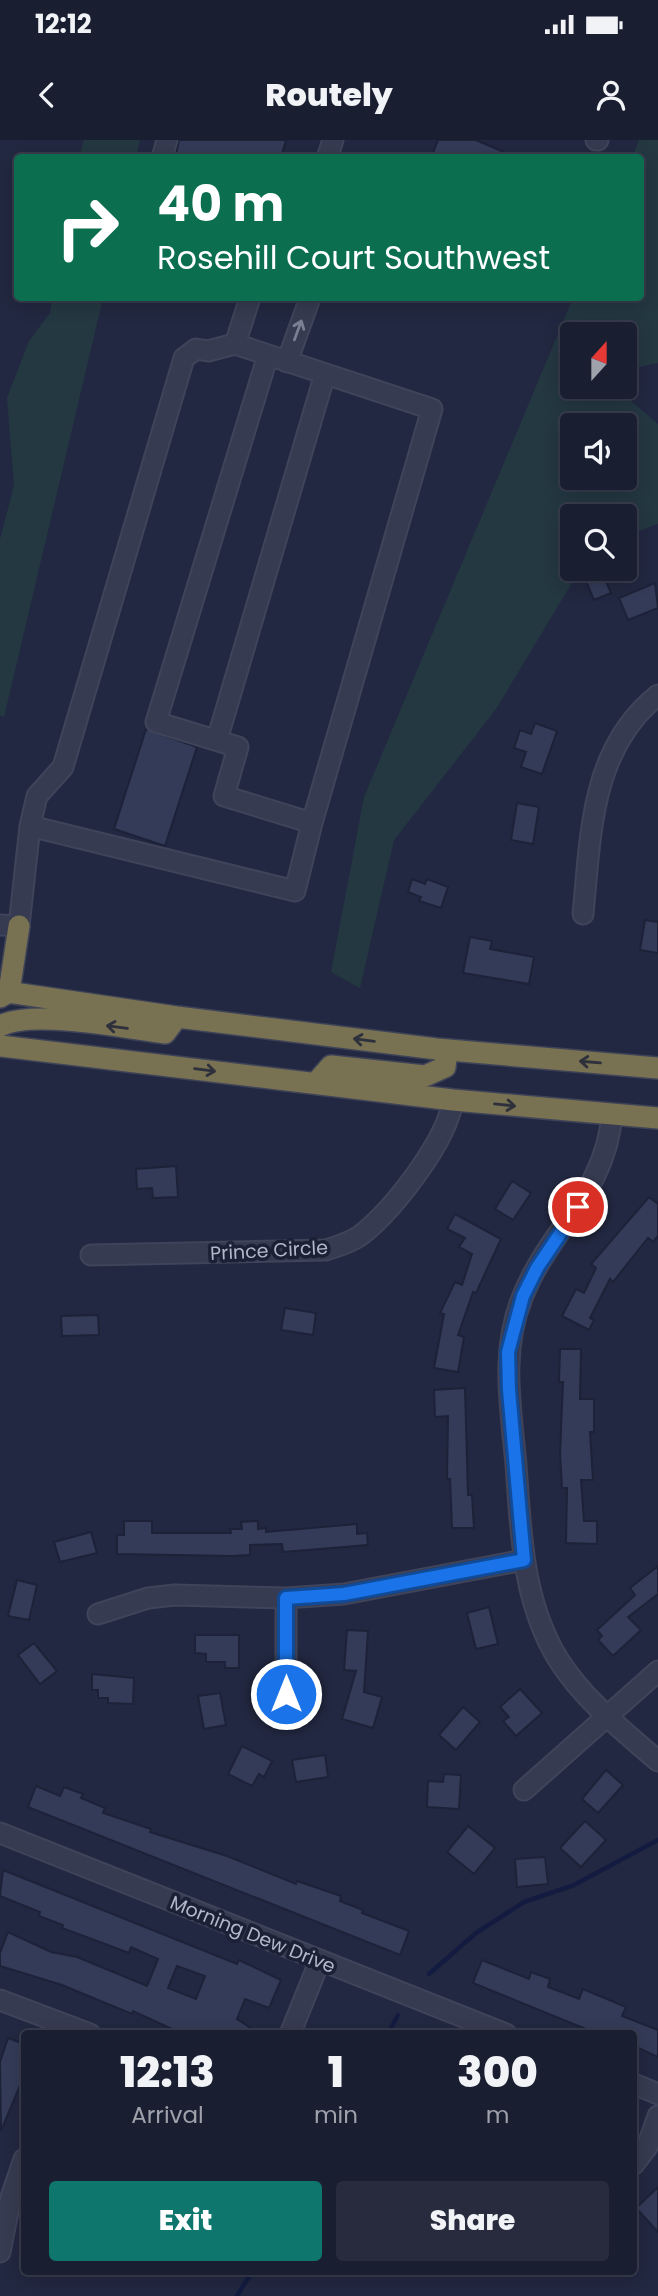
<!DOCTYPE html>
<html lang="en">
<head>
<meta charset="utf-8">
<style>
  :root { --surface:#1a1e31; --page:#272b3d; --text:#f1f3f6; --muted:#9fa2ab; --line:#383c4d; --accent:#0f766e }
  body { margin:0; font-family:Poppins,sans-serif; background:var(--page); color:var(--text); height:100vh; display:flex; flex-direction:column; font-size:26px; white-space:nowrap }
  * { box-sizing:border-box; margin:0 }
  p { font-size:23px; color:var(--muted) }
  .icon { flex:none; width:38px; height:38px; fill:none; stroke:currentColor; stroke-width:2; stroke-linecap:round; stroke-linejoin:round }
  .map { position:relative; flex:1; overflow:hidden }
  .sheet { position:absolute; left:21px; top:1890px; width:616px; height:245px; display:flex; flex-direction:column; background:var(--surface); border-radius:7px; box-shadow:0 4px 18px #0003,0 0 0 2px var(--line) }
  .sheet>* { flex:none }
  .hud { position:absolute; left:14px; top:14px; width:630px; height:147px; border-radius:7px; box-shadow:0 4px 18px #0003,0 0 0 2px var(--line); background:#0b6e4f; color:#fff; overflow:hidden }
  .needle { width:46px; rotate:21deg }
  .buttons { position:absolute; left:560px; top:182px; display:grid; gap:14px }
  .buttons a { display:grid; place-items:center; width:77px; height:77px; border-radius:7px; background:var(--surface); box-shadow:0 4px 18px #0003,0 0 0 2px var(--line); font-size:35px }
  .pin { position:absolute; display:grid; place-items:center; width:60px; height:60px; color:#fff; margin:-30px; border:4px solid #fff; border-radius:50%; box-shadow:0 2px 7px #0007 }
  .me { position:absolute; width:77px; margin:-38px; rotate:0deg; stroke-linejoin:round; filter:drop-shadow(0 0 5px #0008) }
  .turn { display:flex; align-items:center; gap:24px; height:147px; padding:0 28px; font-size:32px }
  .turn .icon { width:91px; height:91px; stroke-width:2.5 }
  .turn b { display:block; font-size:49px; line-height:60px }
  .eta { display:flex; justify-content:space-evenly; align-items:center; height:119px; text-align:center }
  .eta b { font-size:42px; font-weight:800; line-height:49px }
  .button { display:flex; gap:14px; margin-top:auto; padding:14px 28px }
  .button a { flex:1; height:80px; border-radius:7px; background:var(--accent); color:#fff; font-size:28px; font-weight:800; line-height:80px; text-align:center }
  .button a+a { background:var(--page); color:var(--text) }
  .status { display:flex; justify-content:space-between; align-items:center; height:49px; padding:0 35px; background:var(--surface); direction:ltr }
  .status svg { height:19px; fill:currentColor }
  header { display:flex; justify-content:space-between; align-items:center; height:91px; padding:0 28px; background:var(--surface); font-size:32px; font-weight:800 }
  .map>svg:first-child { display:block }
  .green { fill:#243842; fill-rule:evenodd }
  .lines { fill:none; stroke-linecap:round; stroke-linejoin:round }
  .stream { stroke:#131c40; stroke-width:4.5 }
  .building { fill:#333b58; stroke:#1d2238; stroke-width:2; fill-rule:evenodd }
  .minor-casing { stroke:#3f445a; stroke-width:23 }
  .highway-casing { stroke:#3e4358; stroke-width:24 }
  .minor { stroke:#363b51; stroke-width:19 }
  .highway { stroke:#787152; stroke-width:21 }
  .oneway { stroke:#7a7f94 }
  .oneway2 { stroke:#2e303c }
  .route-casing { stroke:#114b97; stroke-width:18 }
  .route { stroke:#1a73e8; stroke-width:12 }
  .labels { text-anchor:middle; stroke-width:7; stroke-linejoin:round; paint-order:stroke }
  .street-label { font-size:19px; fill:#b2b7cb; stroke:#1b2036 }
</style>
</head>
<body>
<div class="status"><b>12:12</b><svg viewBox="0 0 49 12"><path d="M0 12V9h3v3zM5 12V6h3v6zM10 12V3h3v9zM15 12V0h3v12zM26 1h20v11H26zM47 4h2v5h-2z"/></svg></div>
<header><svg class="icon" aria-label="back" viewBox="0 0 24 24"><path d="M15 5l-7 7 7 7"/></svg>Routely<svg class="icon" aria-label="person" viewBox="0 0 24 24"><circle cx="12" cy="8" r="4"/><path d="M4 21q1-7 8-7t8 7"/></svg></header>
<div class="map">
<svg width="658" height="2156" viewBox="0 0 658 2156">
  <rect width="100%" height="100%" fill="#222841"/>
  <!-- green -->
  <path class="green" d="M84,0H140L136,17H79Z
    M639,0H658V223L639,227L629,259L658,284V384L625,396V376H572V429H586L573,441L496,569L394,700L360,848L331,832L364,657L573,158H640V18L632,17ZM572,194H625V247H572ZM625,285V338H572V285Z
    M52,158H103L4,577L0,575V399L14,346L7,258L29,201L50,173Z"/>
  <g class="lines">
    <!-- stream -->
    <path class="stream" d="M429,1834L476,1793L524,1762L574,1745L658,1700
      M388,1894L398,1875
      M237,2156L252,2132"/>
  </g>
  <!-- building -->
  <path class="building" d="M179,0H286L281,18H175Z
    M438,0H476L518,18H431Z
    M603,434L611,453L594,460L586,441Z
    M655,443L658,468L628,480L619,458Z
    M535,583L557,591L542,634L521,627L526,612L514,608L520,590L531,594Z
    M146,589L197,607L165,706L114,689Z
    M517,663L539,667L533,704L511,700Z
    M412,739L425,744L427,739L448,747L441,768L419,761L421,757L408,752Z
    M645,780L658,782V813L640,810Z
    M470,797L492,801L490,809L534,817L529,844L463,833Z
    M176,1026L178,1057L153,1058L152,1048L137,1049L136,1029Z
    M512,1041L531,1053L513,1080L495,1069Z
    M649,1057L658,1064V1096L653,1102L648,1098L613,1142L610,1139L590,1178L594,1180L589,1190L562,1176L576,1149L584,1153L596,1128L591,1124Z
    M455,1074L501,1099L476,1153L473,1152L458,1195L464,1197L458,1232L434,1228L444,1174L440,1173L455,1142L462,1145L472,1114L459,1107L465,1098L447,1089Z
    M285,1168L316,1173L313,1195L281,1190Z
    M98,1175L99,1195L62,1196L61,1176Z
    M560,1209H581L580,1259H594V1292H590L593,1340H581L584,1381H597V1404L566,1403L567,1348H562L560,1314L563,1242H559Z
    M465,1248L468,1355H472L474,1388H452L450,1339H447L448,1276L435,1277L434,1250Z
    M124,1381H152V1393H231L230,1389H242L241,1382L258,1381V1389L266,1388V1392L357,1384V1394L367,1393L368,1405L283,1412L282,1404L250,1405V1415L232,1416L117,1414V1395H124Z
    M91,1392L97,1413L60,1422L54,1402Z
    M658,1426V1454L628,1477L641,1490L613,1516L598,1500L602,1496L597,1490L635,1455L630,1448Z
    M17,1440L37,1445L29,1480L8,1476Z
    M489,1467L498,1504L476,1509L467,1473Z
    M347,1490L368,1491L364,1552L382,1557L373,1588L342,1579L356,1531L344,1530Z
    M195,1495H239V1528H225V1522H206V1514L195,1513Z
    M34,1503L57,1531L40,1544L18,1515Z
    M92,1534L134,1538L133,1564L108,1563V1558H98V1550H92Z
    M520,1549L542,1573L516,1596L503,1581L509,1577L500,1567Z
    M220,1553L226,1585L204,1589L198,1556Z
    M463,1567L480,1582L456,1610L439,1595Z
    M242,1606L272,1621L264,1637L259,1634L252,1646L228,1634Z
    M325,1615L328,1637L296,1642L292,1620Z
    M606,1630L623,1645L598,1673L582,1659Z
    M444,1634L461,1635L459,1669L427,1667L428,1641L443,1642Z
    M36,1646L60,1656L64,1647L83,1654L81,1658L105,1668L103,1673L151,1689L150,1692L227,1716L296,1744L297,1741L341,1756L340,1761L363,1770L362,1773L409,1791L400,1815L28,1667Z
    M585,1681L606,1700L581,1727L560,1708Z
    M468,1686L495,1708L474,1734L447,1712Z
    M545,1717L548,1744L517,1747L515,1719Z
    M3,1730L237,1824L239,1820L281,1840L269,1868L245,1859L237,1879L260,1894H183L133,1871L132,1874L62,1845L0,1826V1813L8,1792L51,1812L77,1817L147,1846L158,1819L131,1807L129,1813L62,1788L63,1785L39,1776L40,1772L0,1756ZM177,1826L205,1836L196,1859L168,1848Z
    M482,1820L529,1839L531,1832L550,1839L548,1847L579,1859L583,1849L626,1867L622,1876L658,1890V1917L634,1906V1894H598L473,1843Z
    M8,1898L24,1904V1936L1,1991L0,1922Z
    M658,2047V2092L636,2068Z"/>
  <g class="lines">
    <!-- minor casing -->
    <g class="minor-casing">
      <path id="minor" d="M596,0H598
        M162,18L167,0
        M327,18L333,0
        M235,204L250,158
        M268,215L156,582L238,607L224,656L312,683
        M287,222L310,158
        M217,600L325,234
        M583,774C591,695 590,609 658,555
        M0,785L19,786L30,686L37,656L63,627L184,218L196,209L208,211L235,204L432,269L312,683L295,751L30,686
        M612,975C605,1054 549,1089 522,1158C500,1213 511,1268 516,1325C521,1392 522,1460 558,1519C583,1559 623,1591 658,1621
        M91,1115L326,1110C338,1106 350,1103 361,1095C394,1069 447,1001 453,960
        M98,1474L148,1458L175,1455L286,1458L344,1454L524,1420
        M286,1554V1458
        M524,1650L658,1531
        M0,1693L506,1894
        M0,1860L90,1894
        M290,1894L320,1820
        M634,1944L658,1954
        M634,2024L647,2007L658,1976
        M0,2112L11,2057L24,2019"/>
    </g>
    <!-- highway casing -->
    <g class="highway-casing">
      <path id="highway" d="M0,851L177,877L437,909L658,928
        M0,857L9,852L19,786
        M0,886C34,869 125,888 165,893L177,877
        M0,906L453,960L658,978
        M316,943L331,926L425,936L445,927L447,910"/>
    </g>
    <!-- minor -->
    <use href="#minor" class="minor"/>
    <!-- highway -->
    <use href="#highway" class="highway"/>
  </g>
  <!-- one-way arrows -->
  <defs><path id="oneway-shaft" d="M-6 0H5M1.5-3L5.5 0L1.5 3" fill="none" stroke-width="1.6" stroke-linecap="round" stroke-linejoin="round" transform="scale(1.75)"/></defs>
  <use class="oneway" href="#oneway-shaft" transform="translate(298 190) rotate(-70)"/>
  <g class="oneway2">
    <use href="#oneway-shaft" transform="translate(117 887) rotate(-173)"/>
    <use href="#oneway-shaft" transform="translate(364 900) rotate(-173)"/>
    <use href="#oneway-shaft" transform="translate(590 922) rotate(-175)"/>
    <use href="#oneway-shaft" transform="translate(205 930) rotate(7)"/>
    <use href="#oneway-shaft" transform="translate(505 965) rotate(6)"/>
  </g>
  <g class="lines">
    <!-- route casing -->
    <g class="route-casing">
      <path id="route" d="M286,1554V1458L344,1454L524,1420L509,1250L508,1212L523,1156L537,1128L578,1067"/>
    </g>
    <!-- route -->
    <use href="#route" class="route"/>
  </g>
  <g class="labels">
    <!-- street labels -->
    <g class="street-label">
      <text transform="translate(269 1110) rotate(-3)" y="7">Prince Circle</text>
      <text transform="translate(253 1794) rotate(22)" y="7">Morning Dew Drive</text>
    </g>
  </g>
</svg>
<div class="buttons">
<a><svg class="needle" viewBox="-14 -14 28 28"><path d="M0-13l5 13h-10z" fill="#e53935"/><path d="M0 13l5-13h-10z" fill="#9fa2ab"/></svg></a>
<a><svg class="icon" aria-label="sound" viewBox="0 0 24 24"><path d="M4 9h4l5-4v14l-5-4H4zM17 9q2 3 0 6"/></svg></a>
<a><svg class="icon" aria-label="search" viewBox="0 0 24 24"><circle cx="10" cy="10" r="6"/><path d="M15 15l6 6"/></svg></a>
</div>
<div class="pin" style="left:578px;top:1067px;background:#d93025"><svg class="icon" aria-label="arrive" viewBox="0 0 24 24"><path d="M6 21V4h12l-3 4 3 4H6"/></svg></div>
<svg class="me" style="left:286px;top:1554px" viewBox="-20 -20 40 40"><circle r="17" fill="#1a73e8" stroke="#fff" stroke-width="3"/><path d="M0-11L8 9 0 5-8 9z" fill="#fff"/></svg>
<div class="hud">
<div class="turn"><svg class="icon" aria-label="right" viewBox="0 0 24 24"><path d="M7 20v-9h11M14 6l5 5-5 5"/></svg><div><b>40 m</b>Rosehill Court Southwest</div></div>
</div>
<section class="sheet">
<div class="eta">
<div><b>12:13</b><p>Arrival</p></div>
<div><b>1</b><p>min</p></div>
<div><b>300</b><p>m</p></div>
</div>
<div class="button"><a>Exit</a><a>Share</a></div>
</section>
</div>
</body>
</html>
